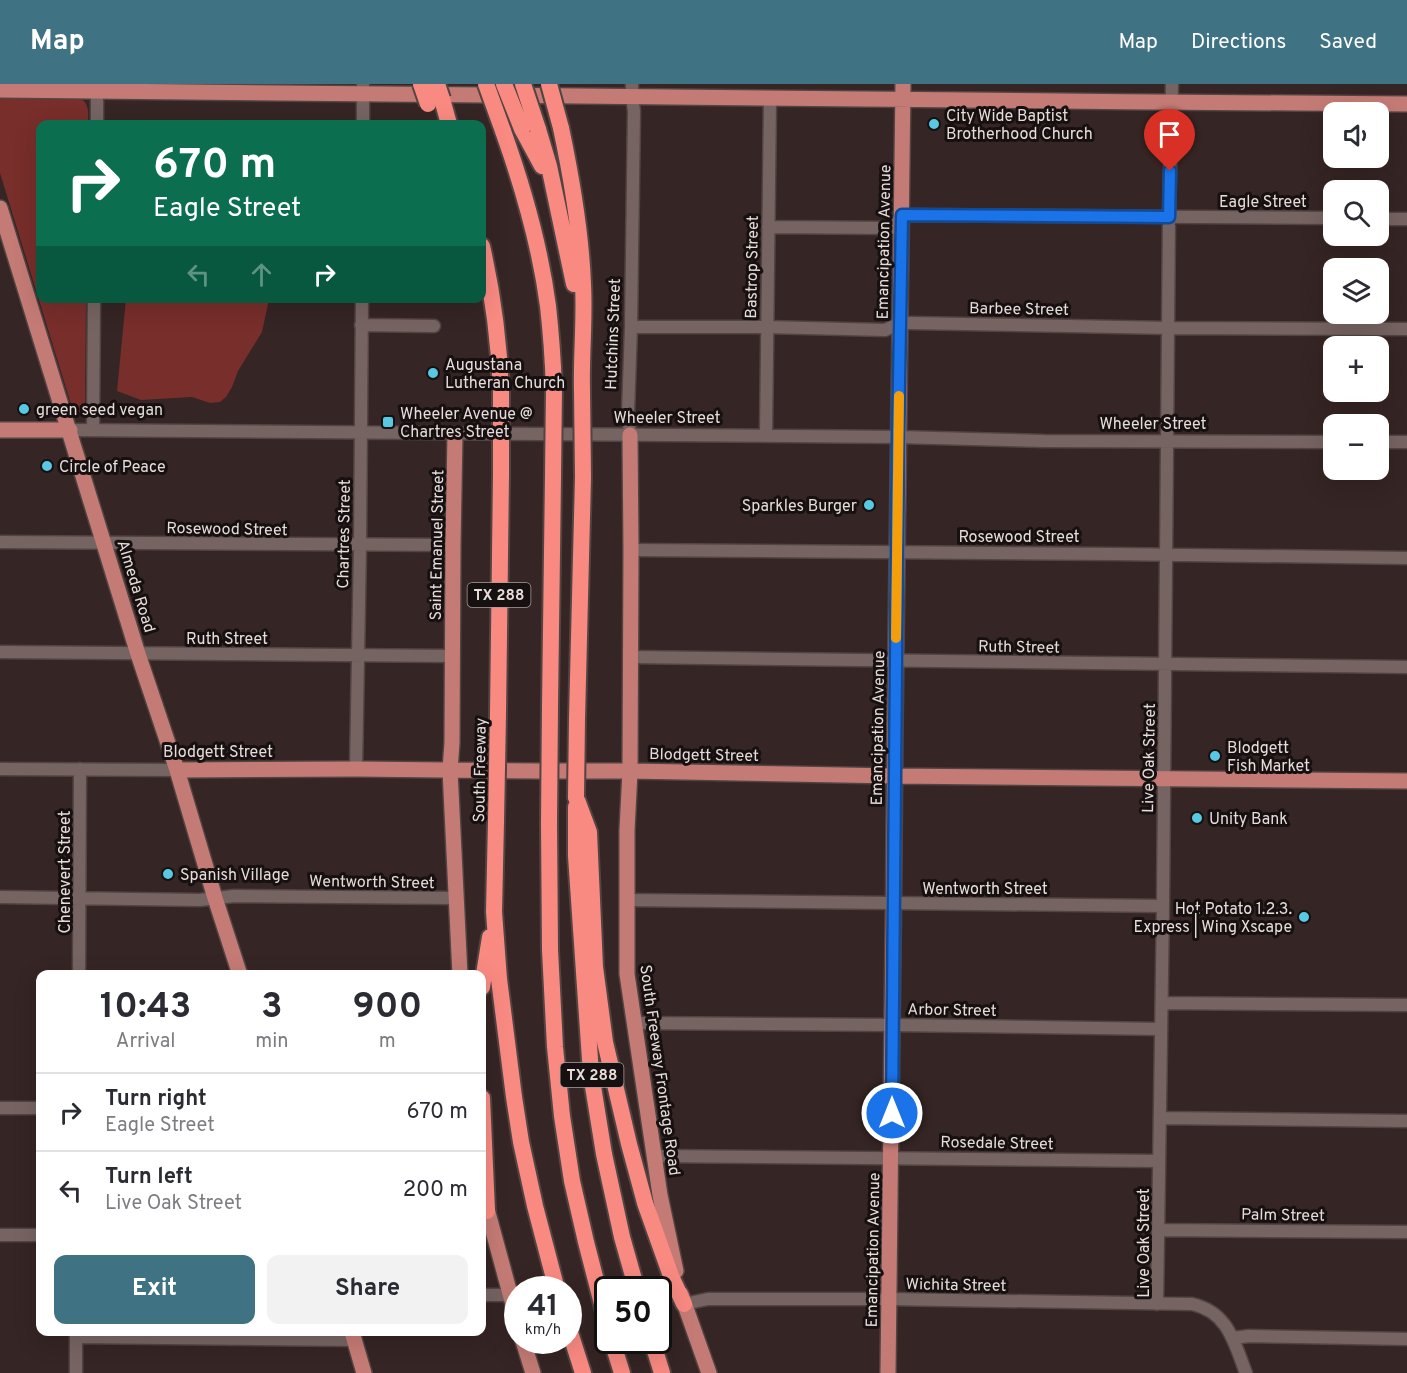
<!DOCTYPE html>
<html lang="en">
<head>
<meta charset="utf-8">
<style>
  :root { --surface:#fff; --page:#f2f2f3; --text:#2b2b33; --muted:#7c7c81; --line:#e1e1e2; --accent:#3f7282 }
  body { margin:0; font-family:Overpass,sans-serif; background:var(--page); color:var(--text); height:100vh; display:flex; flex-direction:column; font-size:22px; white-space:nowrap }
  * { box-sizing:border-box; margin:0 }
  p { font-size:20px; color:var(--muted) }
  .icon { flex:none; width:33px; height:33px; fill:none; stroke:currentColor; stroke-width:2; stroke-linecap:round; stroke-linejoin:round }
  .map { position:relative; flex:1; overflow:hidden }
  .sheet { position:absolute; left:36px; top:886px; width:450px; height:366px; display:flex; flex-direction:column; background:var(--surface); border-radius:12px; box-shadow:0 6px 24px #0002 }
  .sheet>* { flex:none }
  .guide { position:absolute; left:36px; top:36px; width:450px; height:183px; border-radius:12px; box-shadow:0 6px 24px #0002; background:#0b6e4f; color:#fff; overflow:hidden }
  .tools { position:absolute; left:1323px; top:18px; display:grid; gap:12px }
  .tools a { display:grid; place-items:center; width:66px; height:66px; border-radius:12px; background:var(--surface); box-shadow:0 6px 24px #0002; font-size:30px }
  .speed { position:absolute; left:504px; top:1192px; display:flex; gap:12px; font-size:30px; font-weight:700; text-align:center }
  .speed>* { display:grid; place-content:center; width:78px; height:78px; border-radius:50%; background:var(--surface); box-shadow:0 6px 24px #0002; line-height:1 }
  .speed small { font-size:15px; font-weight:400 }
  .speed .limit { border:3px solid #111; border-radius:9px; background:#fff; color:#111 }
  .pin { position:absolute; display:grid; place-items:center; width:51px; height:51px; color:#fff; margin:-62px -26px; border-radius:50% 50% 50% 0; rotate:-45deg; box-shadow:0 0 6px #0007 }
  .pin .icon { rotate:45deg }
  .me { position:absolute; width:66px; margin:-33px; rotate:0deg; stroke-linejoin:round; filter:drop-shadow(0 0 4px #0008) }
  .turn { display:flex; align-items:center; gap:21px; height:126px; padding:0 18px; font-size:27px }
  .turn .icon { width:78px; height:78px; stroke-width:2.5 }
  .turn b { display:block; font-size:42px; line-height:51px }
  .lanes { display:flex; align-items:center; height:57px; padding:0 18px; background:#0003; justify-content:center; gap:30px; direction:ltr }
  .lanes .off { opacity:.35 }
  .eta { display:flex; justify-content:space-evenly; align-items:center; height:102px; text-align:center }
  .eta b { font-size:36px; font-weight:700; line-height:42px }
  .button { display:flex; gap:12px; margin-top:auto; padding:12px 18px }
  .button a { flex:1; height:69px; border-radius:12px; background:var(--accent); color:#fff; font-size:24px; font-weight:700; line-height:69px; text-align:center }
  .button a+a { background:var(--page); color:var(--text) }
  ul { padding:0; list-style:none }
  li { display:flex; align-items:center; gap:18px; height:78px; padding:0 18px; border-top:2px solid var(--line) }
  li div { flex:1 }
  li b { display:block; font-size:22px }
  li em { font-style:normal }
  header { display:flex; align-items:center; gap:36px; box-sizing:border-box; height:84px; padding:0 30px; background:var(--accent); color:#fff }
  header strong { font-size:28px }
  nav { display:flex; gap:33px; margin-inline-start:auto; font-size:21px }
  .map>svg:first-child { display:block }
  .green { fill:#782e2b }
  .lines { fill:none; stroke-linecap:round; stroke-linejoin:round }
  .minor-casing { stroke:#514442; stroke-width:15 }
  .major-casing { stroke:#514442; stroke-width:18 }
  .highway-casing { stroke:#514442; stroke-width:20 }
  .minor { stroke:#766462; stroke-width:12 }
  .major { stroke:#c57b75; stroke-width:15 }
  .highway { stroke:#f98a82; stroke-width:16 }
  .highway-bridge-casing { stroke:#514442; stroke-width:20; stroke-linecap:butt }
  .highway-bridge { stroke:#f98a82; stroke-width:16 }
  .route-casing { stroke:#114b97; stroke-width:15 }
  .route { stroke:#1a73e8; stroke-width:10 }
  .slow { stroke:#f59e0b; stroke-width:10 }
  .poi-dot { fill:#57c9e2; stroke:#171010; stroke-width:2 }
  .labels { text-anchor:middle; stroke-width:6; stroke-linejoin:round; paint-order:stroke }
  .shield { fill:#171010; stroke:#a89f9d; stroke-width:1.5 }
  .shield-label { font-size:15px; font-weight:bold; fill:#e6dcda }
  .poi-label { font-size:16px; fill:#e6dcda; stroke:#171010; text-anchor:start }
  .street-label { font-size:16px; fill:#e6dcda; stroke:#171010 }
</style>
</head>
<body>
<header>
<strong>Map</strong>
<nav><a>Map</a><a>Directions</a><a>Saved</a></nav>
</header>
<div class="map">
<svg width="1407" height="1289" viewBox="0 0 1407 1289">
  <rect width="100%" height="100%" fill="#352524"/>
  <!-- green -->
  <path class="green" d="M0,13L81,15C90,20 88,31 88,40H40V214L86,215L85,322L83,326L80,329H76L71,320L0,89Z
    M126,215V214L269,215L262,248L238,287L232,303L226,313L220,318L210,319L192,313L141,316L117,307Z"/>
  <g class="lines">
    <!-- minor casing -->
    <g class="minor-casing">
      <path id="minor" d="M97,40V0
        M363,40V0
        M1378,135H1407
        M768,143L893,144L902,131L1334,134
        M361,241L434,242
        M631,243H766L885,246L901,239H911L1169,244L1407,245
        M70,346L898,353L1044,357L1334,358
        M93,346L94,214
        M630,351L628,329L631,243L634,27L632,13V0
        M766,352L770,15
        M1378,358H1407
        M0,458L453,461
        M631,466L1115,470L1407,474
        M0,568L453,572
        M631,573L1407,583
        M0,685L177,686
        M356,685L360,462L362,214
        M0,813L200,816L234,812L456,814
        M627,816L1163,822
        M79,891L80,685
        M1162,919L1407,921
        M635,939L892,941L1161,945
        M0,1024H40
        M1160,1034L1407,1037
        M654,1072L1159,1077
        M1158,1146L1407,1148
        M0,1151H40
        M482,1211H509
        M684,1220L708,1215H889L1192,1220C1228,1228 1234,1258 1246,1289
        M1157,1220L1163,822L1169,133L1172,0
        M76,1253L355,1256
        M1233,1254L1249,1252L1407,1255
        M76,1289V1248"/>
    </g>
    <!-- major casing -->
    <g class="major-casing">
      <path id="major" d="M0,6C469,13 938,16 1407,20
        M0,124L138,570L177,686L215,814L240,891
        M0,346H70
        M455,350L453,461L452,659L450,686L460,891
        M630,351L631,466L630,687L627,746V890L660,1111L676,1187
        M177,686L356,685L538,687H630L895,692L1407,697
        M484,1114L518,1239
        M681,1210L709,1289
        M352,1248L364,1289
        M523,1257L533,1289
        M888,1289C892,1073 893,857 895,641C897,427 901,214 903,0"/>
    </g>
    <!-- highway casing -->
    <g class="highway-casing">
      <path id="highway" d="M442,15L449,40
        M561,44C572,96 581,148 583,200C585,236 581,271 582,307
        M522,45L542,82
        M538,45L549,82L574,200
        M503,47C523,103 540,162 548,222C551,249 553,277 554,305
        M482,162C493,210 499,258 501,306
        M550,623L553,392
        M498,630L501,391
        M577,635L583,393
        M576,713L589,748L595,883L605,958L629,1060L645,1119L671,1192L684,1220
        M576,723V772L591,990L604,1070L622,1153L637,1206
        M496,737L494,828L499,895L514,1013L521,1058L535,1122L557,1206
        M549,739L550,866L555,963L562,1032L572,1097L586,1158L608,1243
        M482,903L490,853
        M482,1014L487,1127
        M568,1242L583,1289
        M612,1257L622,1289
        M652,1257L662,1289"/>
    </g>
    <!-- minor -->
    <use href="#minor" class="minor"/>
    <!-- major -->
    <use href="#major" class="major"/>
    <!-- highway -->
    <use href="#highway" class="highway"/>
    <!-- highway-bridge casing -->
    <g class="highway-bridge-casing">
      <path id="highway-bridge" d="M421,0L428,20
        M437,0L442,15
        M486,0L503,47
        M504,0L522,45
        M523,0L538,45
        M549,0L561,44
        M501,306V391
        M582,307L583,393
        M553,392L554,305
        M576,713L577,635
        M496,737L498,630
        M549,739L550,623"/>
    </g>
    <!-- highway-bridge -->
    <use href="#highway-bridge" class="highway-bridge"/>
  </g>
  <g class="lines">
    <!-- route casing -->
    <g class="route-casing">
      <path id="route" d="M892,1029L898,353L902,131L1169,133L1170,87"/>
    </g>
    <!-- route -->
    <use href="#route" class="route"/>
    <!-- slow -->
    <path class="slow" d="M896,554L899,312"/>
  </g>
  <!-- markers -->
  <g class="poi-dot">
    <circle cx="934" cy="40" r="6"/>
    <circle cx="433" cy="289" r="6"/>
    <circle cx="24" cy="325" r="6"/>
    <rect x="382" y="332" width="12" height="12" rx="3"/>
    <circle cx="47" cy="382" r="6"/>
    <circle cx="869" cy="421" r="6"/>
    <circle cx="1215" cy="672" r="6"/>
    <circle cx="1197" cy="734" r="6"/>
    <circle cx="168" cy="790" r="6"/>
    <circle cx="1304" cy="833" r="6"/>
  </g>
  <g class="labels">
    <!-- shield labels -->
    <g class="shield">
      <rect x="467.5" y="499" width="63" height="24" rx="4.5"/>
      <rect x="560.5" y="979" width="63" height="24" rx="4.5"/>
    </g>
    <g class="shield-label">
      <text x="499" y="516">TX 288</text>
      <text x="592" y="996">TX 288</text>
    </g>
    <!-- poi labels -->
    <g class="poi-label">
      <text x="946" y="37">City Wide Baptist<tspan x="946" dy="18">Brotherhood Church</tspan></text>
      <text x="445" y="286">Augustana<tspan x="445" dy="18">Lutheran Church</tspan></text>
      <text x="36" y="331">green seed vegan</text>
      <text x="400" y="335">Wheeler Avenue @<tspan x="400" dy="18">Chartres Street</tspan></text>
      <text x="59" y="388">Circle of Peace</text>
      <text x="857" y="427" text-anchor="end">Sparkles Burger</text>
      <text x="1227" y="669">Blodgett<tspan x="1227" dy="18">Fish Market</tspan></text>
      <text x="1209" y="740">Unity Bank</text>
      <text x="180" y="796">Spanish Village</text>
      <text x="1292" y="830" text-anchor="end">Hot Potato 1.2.3.<tspan x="1292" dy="18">Express | Wing Xscape</tspan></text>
    </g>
    <!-- street labels -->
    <g class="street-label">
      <text x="1263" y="123">Eagle Street</text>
      <text transform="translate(883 158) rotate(-89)" y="6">Emancipation Avenue</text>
      <text transform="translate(751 183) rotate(-89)" y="6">Bastrop Street</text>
      <text transform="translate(1019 224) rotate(1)" y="6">Barbee Street</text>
      <text transform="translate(612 250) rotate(-88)" y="6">Hutchins Street</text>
      <text x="667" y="339">Wheeler Street</text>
      <text x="1153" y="345">Wheeler Street</text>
      <text transform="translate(227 444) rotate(1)" y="6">Rosewood Street</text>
      <text transform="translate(343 450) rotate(-89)" y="6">Chartres Street</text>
      <text x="1019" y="458">Rosewood Street</text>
      <text transform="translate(436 461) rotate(-89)" y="6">Saint Emanuel Street</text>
      <text transform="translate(137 502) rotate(73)" y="6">Almeda Road</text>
      <text x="227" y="560">Ruth Street</text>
      <text transform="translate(1019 562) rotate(1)" y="6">Ruth Street</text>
      <text transform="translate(877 644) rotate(-89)" y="6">Emancipation Avenue</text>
      <text x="218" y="673">Blodgett Street</text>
      <text transform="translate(704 670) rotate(1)" y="6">Blodgett Street</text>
      <text transform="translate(1148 674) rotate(-89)" y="6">Live Oak Street</text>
      <text transform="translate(479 686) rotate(-89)" y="6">South Freeway</text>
      <text transform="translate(64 788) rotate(-90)" y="6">Chenevert Street</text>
      <text transform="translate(372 797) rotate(1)" y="6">Wentworth Street</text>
      <text x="985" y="810">Wentworth Street</text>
      <text transform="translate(952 925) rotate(1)" y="6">Arbor Street</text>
      <text transform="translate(661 986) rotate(82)" y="6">South Freeway Frontage Road</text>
      <text transform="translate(997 1058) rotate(1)" y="6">Rosedale Street</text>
      <text transform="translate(1283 1130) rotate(1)" y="6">Palm Street</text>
      <text transform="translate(1143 1159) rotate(-90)" y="6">Live Oak Street</text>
      <text transform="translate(872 1166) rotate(-89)" y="6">Emancipation Avenue</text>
      <text transform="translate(956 1200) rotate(1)" y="6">Wichita Street</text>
    </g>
  </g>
</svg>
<div class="tools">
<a><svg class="icon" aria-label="sound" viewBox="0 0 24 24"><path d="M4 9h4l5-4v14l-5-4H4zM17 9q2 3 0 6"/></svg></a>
<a><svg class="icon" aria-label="search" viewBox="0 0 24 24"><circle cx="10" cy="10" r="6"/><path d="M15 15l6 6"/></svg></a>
<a><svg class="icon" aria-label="layers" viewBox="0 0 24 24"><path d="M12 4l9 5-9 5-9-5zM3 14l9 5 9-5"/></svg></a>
<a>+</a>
<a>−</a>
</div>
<div class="speed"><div>41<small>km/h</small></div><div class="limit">50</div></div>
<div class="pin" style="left:1170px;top:87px;background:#d93025"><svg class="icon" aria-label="arrive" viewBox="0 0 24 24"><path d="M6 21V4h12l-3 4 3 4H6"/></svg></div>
<svg class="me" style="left:892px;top:1029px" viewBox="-20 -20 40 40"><circle r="17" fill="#1a73e8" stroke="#fff" stroke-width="3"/><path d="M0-11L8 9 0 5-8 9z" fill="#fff"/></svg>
<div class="guide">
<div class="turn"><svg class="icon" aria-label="right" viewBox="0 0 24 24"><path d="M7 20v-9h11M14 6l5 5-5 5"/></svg><div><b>670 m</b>Eagle Street</div></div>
<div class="lanes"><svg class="icon off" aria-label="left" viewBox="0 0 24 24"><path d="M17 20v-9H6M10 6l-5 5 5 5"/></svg><svg class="icon off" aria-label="ahead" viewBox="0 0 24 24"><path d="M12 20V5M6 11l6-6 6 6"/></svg><svg class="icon" aria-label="right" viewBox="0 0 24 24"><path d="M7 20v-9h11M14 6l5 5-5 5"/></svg></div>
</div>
<section class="sheet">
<div class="eta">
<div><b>10:43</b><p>Arrival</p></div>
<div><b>3</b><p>min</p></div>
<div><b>900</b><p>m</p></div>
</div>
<ul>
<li><svg class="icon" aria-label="right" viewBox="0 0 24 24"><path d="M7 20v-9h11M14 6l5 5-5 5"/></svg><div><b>Turn right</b><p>Eagle Street</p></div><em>670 m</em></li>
<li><svg class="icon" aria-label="left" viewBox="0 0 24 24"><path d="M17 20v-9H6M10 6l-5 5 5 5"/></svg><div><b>Turn left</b><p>Live Oak Street</p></div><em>200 m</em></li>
</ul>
<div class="button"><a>Exit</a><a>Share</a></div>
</section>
</div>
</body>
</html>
